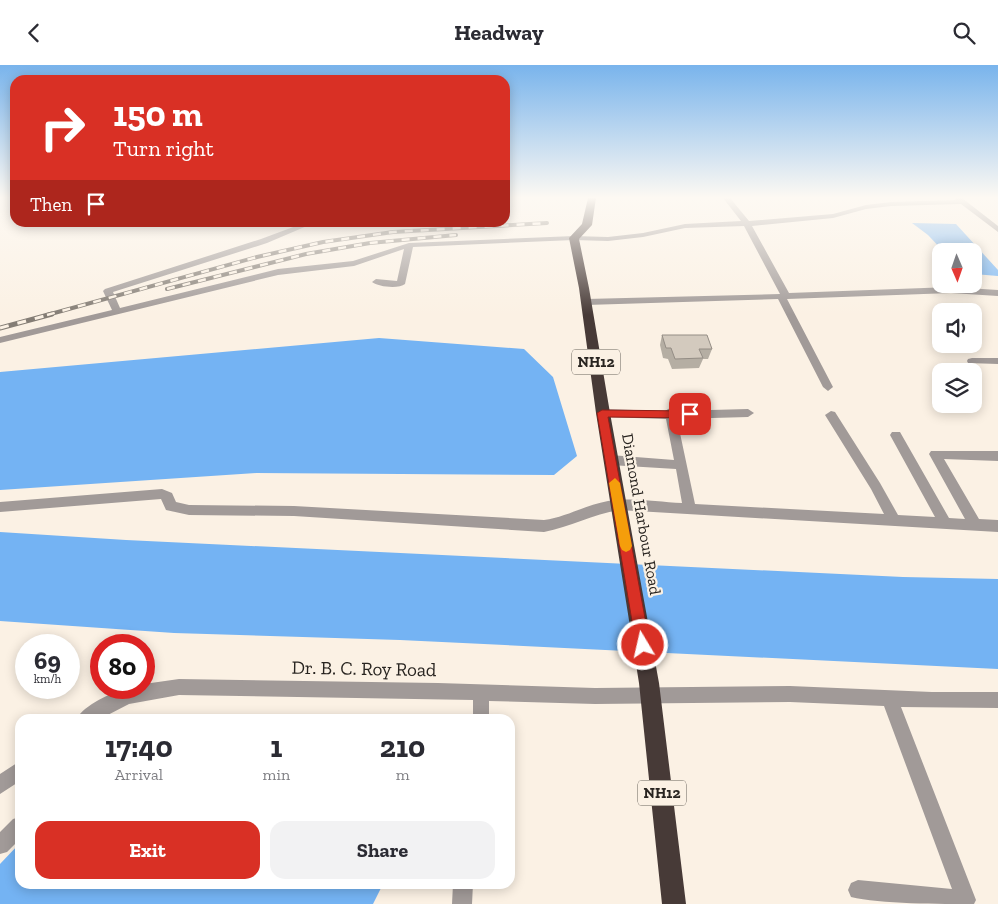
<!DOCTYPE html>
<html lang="en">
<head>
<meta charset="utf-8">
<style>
  :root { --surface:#fff; --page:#f2f2f3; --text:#2b2b33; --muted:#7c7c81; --accent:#d93025 }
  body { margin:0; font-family:"Zilla Slab",serif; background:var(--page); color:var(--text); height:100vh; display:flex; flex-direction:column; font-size:19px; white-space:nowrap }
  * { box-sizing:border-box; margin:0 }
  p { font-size:16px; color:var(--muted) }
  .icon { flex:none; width:28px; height:28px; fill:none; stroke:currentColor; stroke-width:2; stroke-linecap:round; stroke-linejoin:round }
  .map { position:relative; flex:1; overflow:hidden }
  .side { position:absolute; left:15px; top:649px; width:500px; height:175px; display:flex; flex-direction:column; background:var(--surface); border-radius:15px; box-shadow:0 2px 12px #0003 }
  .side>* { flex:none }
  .hud { position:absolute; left:10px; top:10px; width:500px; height:152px; border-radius:15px; box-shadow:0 2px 12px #0003; background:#d93025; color:#fff; overflow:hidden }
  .needle { width:32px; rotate:178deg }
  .fabs { position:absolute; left:932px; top:178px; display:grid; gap:10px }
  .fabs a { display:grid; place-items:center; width:50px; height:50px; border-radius:10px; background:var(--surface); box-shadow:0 2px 12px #0003; font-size:25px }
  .speed { position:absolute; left:15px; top:569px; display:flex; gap:10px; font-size:25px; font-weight:700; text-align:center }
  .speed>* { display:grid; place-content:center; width:65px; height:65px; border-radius:50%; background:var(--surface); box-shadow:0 2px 12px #0003; line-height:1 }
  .speed small { font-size:12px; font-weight:400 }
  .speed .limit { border:8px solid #d22; background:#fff; color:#111 }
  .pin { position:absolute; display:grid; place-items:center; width:42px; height:42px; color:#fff; margin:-21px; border-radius:10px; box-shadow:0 2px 8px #0006 }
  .me { position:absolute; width:55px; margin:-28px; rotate:351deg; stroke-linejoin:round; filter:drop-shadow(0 0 4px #0008) }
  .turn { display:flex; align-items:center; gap:18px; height:105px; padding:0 20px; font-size:22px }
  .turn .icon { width:65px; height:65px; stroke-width:2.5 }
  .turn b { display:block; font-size:35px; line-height:42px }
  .then { display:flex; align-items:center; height:48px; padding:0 20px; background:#0003; gap:10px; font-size:19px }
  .eta { display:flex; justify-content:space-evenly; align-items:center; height:85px; text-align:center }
  .eta b { font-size:30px; font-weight:700; line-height:35px }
  .action { display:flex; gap:10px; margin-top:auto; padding:10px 20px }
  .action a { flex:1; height:58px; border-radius:15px; background:var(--accent); color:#fff; font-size:20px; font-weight:700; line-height:58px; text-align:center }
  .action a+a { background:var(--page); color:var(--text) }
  header { display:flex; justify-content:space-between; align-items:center; height:65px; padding:0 20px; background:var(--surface); font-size:22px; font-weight:700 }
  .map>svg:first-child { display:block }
  .water { fill:#74b3f3 }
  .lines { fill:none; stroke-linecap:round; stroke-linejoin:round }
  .minor { fill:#a19a98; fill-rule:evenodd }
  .highway { fill:#473a37; fill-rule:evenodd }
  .rail-far1-casing { stroke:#847d75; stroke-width:4 }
  .rail-casing { stroke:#847d75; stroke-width:5 }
  .rail-far1 { stroke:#fbf1e4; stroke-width:2.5; stroke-dasharray:8; stroke-linecap:butt }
  .rail { stroke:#fbf1e4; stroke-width:3; stroke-dasharray:9; stroke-linecap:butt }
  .wall { fill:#b5aea3 }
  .building { fill:#d3cabe; stroke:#948d85 }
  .route { fill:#d93025; stroke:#8d1f18 }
  .slow { fill:#f59e0b }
  .labels { text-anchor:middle; stroke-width:4.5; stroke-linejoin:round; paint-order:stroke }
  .shield { fill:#fbf1e4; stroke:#67625b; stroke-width:1 }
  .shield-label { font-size:15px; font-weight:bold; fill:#282420 }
  .street-label { font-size:16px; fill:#282420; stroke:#fbf1e4 }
  .near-street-label { font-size:19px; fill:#282420; stroke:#fbf1e4 }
</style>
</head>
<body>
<header><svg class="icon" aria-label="back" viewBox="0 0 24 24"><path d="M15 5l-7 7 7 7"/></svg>Headway<svg class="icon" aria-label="search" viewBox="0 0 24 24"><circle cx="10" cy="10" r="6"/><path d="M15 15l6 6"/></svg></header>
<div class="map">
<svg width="998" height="839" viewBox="0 0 998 839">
  <rect width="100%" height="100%" fill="#fbf1e4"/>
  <!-- water -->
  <path class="water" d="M912,158L956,159L998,205V211L974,209V186H943L928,170Z
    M379,273L524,284L553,312L577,391L554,410L256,408L0,425V307Z
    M0,467L126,475L903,512L998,514V604L400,575L174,568L0,556Z
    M20,778V819H383L373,839H0V799Z"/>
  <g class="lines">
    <!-- minor -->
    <path class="minor" d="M723,133H730L749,156L833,149L866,140L891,137L956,135L955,133H962L998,161V167L961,139L891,141L866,144L833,153L752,161L789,228L951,222L998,225V231L951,228L787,234L833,322L828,326L823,322L778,234L586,240L581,237L586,234L780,229L744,161L685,163L643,172L608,176L574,175L413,182L405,219C399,224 378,222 372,217L376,214L397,216L404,184L354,201L278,210L0,278V272L112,245L103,226L105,224L261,174L304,158H314L267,178L113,227L120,243L278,204L353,196L409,178L574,171L608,172L643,168L685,159L741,156Z
      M972,293H998V299L968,298L967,296L968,294Z
      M670,343L675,346L748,344L754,348L748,352L677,354L695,439L884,449L871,424L825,350L831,346L835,347L880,418L898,450L935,452L890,370L892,367H900L949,453L965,454L929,389L931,386H998V396L944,394L979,454L998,455V467L619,445C593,449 570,462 544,467L294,451L189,450L166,445L161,434L0,447V437L162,424L172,428L176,437L189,440L294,441L544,455C566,452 586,440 608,436C631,432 658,437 682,438L676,404L610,400L606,398L604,395L606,392L610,390L674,395L666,354L603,352L597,348L603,344L665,346Z
      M179,614L438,618L595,623L790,621L932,627H998V643L901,642L976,835L974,839C942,839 879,839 851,832L848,825L851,818L858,815L952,824L884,641L790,637L595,639L489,636V654H473V635L179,630L129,639L100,654H77C82,641 114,626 128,623C133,622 139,622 144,622V619Z
      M20,696V716L0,729V709Z
      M20,752V774L7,787L0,789V767L13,754Z
      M453,819H473L472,839H452Z"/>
    <!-- highway -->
    <path class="highway" d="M588,133H596L592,160L579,174L589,223L610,348L659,618L686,839H662L639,618L596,348L579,223L569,173L582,159Z"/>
    <!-- rail-far1 casing -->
    <g class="rail-far1-casing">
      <path id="rail-far1" d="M167,224L306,189L370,178L456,170
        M47,250L257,192L323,177L393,167L547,158"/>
    </g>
    <!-- rail casing -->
    <g class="rail-casing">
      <path id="rail" d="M0,263L52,249"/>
    </g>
    <!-- rail-far1 -->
    <use href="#rail-far1" class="rail-far1"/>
    <!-- rail -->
    <use href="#rail" class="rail"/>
  </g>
  <!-- wall -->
  <path class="wall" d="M662,270L712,284L708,294H703L699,303L672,304L668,294L663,293L660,280Z"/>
  <!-- building -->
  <path class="building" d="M662,270H707L712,284H699L703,293L675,294L671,283H666Z"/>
  <!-- sky -->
  <linearGradient id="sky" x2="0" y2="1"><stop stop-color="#79b4ec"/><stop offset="0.53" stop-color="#fdf9f3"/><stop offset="1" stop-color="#fdf9f3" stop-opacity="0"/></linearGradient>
  <rect width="998" height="250" fill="url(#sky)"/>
  <!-- route -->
  <path class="route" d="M602,345L690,346L695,349L690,353L608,352L650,580L648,585L643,587L638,585L636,580L597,348Z"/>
  <!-- slow -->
  <path class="slow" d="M615,413L620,418L632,481L630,485L626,487L622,485L620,481L609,418Z"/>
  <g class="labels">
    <!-- shield labels -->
    <g class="shield">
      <rect x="572" y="284.5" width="48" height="25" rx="4"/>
      <rect x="638" y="715.5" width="48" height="25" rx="4"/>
    </g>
    <g class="shield-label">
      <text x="596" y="302">NH12</text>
      <text x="662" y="733">NH12</text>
    </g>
    <!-- street labels -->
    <g class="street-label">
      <text transform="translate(642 449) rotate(80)" y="6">Diamond Harbour Road</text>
    </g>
    <!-- near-street labels -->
    <g class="near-street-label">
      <text transform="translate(364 603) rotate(1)" y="7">Dr. B. C. Roy Road</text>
    </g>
  </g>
</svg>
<div class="fabs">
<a><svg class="needle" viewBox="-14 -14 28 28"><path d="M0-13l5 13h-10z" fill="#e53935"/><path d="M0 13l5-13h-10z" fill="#7c7c81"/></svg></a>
<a><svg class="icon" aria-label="sound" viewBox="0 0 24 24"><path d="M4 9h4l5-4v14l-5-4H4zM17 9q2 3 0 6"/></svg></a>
<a><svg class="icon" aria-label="layers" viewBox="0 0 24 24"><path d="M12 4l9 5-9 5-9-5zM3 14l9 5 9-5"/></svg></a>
</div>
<div class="speed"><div>69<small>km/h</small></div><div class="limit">80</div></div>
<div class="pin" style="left:690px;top:349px;background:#d93025"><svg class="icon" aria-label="arrive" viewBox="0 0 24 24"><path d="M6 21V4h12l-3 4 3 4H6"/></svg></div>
<svg class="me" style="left:643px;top:580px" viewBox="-20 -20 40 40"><circle r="17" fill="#d93025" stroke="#fff" stroke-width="3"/><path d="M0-11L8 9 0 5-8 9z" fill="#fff"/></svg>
<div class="hud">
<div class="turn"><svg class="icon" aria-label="right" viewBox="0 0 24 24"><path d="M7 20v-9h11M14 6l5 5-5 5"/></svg><div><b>150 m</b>Turn right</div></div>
<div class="then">Then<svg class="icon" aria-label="arrive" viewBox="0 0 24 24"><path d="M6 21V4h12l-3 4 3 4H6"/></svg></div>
</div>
<section class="side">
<div class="eta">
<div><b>17:40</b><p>Arrival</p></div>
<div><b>1</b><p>min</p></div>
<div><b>210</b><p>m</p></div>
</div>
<div class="action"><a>Exit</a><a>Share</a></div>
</section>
</div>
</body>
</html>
